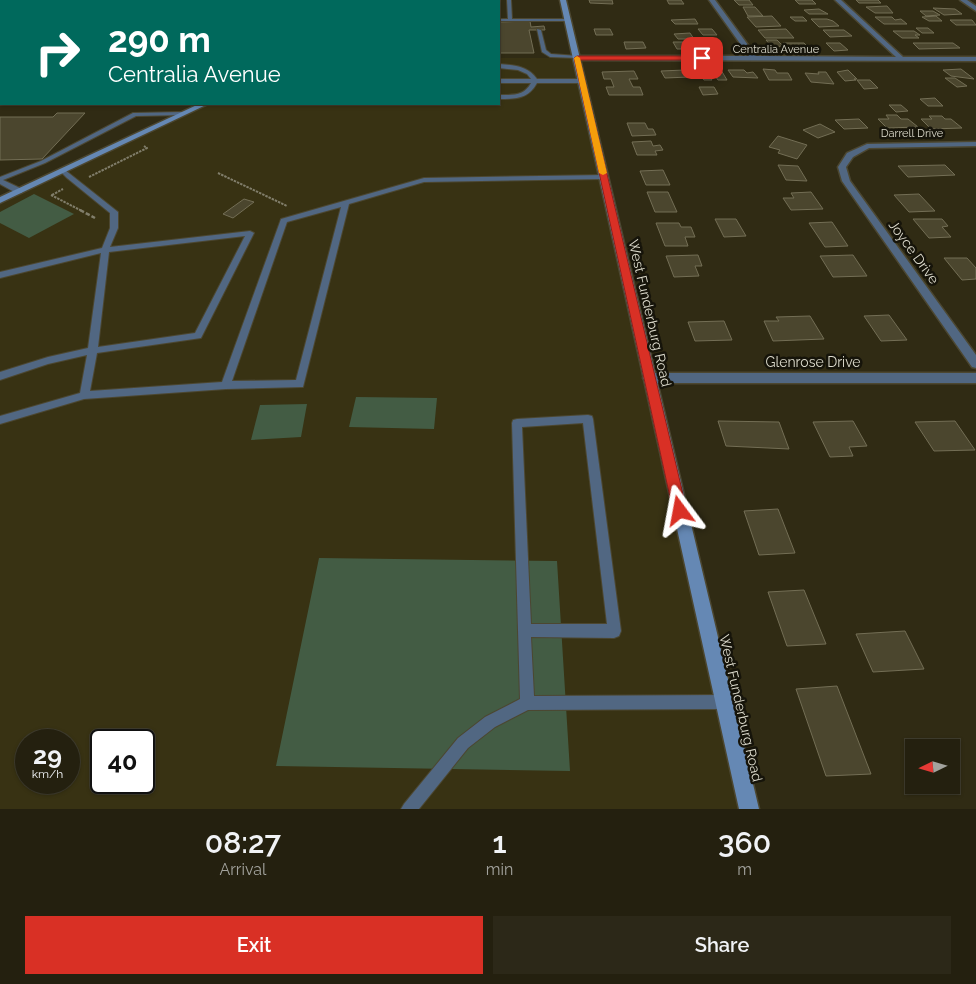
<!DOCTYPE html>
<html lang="en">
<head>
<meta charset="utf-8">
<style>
  :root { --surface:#24200f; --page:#2c2818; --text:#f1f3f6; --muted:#a3a39e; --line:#413e2f; --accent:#d93025 }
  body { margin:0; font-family:Raleway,sans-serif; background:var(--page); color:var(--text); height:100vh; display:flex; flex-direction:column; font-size:19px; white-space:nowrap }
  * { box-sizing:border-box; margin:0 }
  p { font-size:16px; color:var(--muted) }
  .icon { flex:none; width:28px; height:28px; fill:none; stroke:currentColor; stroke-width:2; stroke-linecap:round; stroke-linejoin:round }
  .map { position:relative; height:809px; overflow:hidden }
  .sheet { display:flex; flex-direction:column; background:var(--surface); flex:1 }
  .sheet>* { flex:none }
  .banner { position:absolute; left:0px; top:0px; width:500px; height:105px; box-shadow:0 1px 4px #0004,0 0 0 1px var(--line); background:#00695c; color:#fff; overflow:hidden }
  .needle { width:32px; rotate:265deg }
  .fabs { position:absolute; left:905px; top:739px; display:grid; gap:10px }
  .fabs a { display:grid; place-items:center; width:55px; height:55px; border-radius:0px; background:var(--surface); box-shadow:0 1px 4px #0004,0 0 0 1px var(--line); font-size:25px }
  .speed { position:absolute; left:15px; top:729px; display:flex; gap:10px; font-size:25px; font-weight:700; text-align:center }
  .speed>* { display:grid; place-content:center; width:65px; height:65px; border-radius:50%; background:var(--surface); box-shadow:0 1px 4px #0004,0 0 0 1px var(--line); line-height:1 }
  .speed small { font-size:12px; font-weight:400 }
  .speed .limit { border:2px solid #111; border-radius:8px; background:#fff; color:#111 }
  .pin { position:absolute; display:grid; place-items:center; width:42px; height:42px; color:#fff; margin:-21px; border-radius:10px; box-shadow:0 2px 8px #0006 }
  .me { position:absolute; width:55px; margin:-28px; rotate:347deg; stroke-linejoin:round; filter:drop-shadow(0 0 4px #0008) }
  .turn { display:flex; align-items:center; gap:18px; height:105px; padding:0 25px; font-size:22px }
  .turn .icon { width:65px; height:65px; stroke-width:2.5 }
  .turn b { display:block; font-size:35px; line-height:42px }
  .eta { display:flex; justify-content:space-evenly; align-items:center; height:85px; text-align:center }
  .eta b { font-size:30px; font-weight:600; line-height:35px }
  .primary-button { display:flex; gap:10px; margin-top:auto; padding:10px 25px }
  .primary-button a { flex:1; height:58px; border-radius:0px; background:var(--accent); color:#fff; font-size:20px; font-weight:600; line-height:58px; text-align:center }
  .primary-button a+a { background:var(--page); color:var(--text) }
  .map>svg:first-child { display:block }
  .built { fill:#383213; fill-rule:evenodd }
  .green { fill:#435c44 }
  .building { fill:#4b462e; stroke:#736e55 }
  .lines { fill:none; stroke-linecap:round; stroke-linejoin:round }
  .lane-casing { stroke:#4c4731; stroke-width:2 }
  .street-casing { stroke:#4c4731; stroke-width:3 }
  .secondary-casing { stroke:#4c4731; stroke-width:3 }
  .path-far1 { stroke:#817e6b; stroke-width:2; stroke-dasharray:2.5 1; stroke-linecap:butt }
  .path { stroke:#817e6b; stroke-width:2.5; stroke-dasharray:4.5 2; stroke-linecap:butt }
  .lane { fill:#516782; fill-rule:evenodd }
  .street { fill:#516782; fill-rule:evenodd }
  .secondary { fill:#6588b4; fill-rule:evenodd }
  .route { fill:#d93025; stroke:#8d1f18 }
  .slow { fill:#f59e0b }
  .labels { text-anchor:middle; stroke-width:5; stroke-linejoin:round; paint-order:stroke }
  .far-street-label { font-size:11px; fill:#dcdacc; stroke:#16140a }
  .street-label { font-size:14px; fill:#dcdacc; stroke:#16140a }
</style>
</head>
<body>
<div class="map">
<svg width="976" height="809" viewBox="0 0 976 809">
  <rect width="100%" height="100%" fill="#302b14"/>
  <!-- built -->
  <path class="built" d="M499,58H577L749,809H0V200L204,104H499ZM26,740H69V782H26ZM101,740H144V782H101Z"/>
  <!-- green -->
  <path class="green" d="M34,194L74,214L29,238L0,223V212Z
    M356,397L437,398L434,429L349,427Z
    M307,404L301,437L251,440L260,405Z
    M319,558L557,561L570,771L276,766Z"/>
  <!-- building -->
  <path class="building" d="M47,0H112L46,1Z
    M589,0H612L613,4L590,3Z
    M667,0H681L684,4H669Z
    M734,0H749L753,5H739Z
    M795,0H812L816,4H799Z
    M856,0H878L881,3H859Z
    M887,6L893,13H875L866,7Z
    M743,7H755L763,16H748Z
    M933,8L955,9L962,14L944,15Z
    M819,9L828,14H809L804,10Z
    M920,11H933L940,15L926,16Z
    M772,16L781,26L756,27L747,17Z
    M936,16L942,21H929L922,17Z
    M790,17H803L807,21H795Z
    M875,17H892L895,20L901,19L907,24H884Z
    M695,19L698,24H675L671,20Z
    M811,19H827L833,21L839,26L819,27Z
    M950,20H972L976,25H956Z
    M530,21L531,27L544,26L545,30H529L534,53H499V22Z
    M916,28H928L934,33H922Z
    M594,29H610L613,35H596Z
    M698,29H712L717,35H703Z
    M786,29L794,38H765L758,30Z
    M823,30H844L852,36L830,37Z
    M893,31H914L920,35H915L919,38H902Z
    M690,33L694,39H678L674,34Z
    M766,40H777L783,46L772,47Z
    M624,42H643L646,48L626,49Z
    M673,42H712L717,49H677Z
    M783,43H804L810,49H789Z
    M826,43H840L848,50L834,51Z
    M913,43H953L960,48L919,49Z
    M763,69L775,70L777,73H788L792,80H769Z
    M961,69L974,79L951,76L943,70Z
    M685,70L690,77L665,78L661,71Z
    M721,70L727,80H718L716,77H710L712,80H704L698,71Z
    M728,70H744L747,73L753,72L758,78L733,77Z
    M848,70L857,79H854L856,80L845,81L837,72Z
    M634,71L638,79H629L633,87H640L643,95H609L606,87H614L611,79H604L602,72Z
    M818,72H826L834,84L811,82L805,73L819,74Z
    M945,78H955L967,86L957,87Z
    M857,80H870L878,88L864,89Z
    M699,87H714L718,94L703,95Z
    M935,98L943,106H928L920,99Z
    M889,105H901L908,111L896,112Z
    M57,113H85L42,159L0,160V117H53Z
    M886,115H897L901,119H908L918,127L887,128L878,119H889Z
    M929,116H942L945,119H951L962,128L931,129L921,119H932Z
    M859,119L868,128L844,129L835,120Z
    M627,123H645L648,129H653L656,135L632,136Z
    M820,124L835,132L818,138L803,130Z
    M778,136L807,145L797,159L778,153L780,150L769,147Z
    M651,141L653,146L660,145L663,150L655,151L657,155H637L632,142Z
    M778,165L798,166L807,181L786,180Z
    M945,165L955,175L908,177L898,166Z
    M663,170L670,185H646L640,171Z
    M647,192H668L677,212H655Z
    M811,192L823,209L791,210L783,198H794L791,193Z
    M919,194L935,211L909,212L894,195Z
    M244,199L254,202L233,218L223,214Z
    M715,219H736L746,236L724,237Z
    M913,219H942L948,226L942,227L951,237L929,238Z
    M832,222L848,246L825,247L809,223Z
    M656,223H679L681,227H691L695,237H685L688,246H665Z
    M698,255L702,266H695L699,276L674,277L666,256Z
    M853,255L867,276L833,277L820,256Z
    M944,258H967L976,268V279L962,280Z
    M889,315L907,340L881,341L864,316Z
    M810,316L824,339L773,341L764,321H779L776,317Z
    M724,321L732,340L695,341L688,322Z
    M718,421L779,422L789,449L726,446Z
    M853,421L867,446L849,447L853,456L830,457L813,422Z
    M955,421L975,450L934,451L915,422Z
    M778,509L795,553L759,555L744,511Z
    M804,590L826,644L787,646L768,592Z
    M905,631L924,669L873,672L856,634Z
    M837,686L871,774L826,776L796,689Z"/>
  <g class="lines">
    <!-- lane casing -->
    <g class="lane-casing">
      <path id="lane" d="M294,0H298V1H294Z
        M507,0H511L512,19H568L570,20L568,21H499V19H508Z
        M537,29L541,30L546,50L551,54L578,56V58L550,57L542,52Z
        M499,64C514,65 528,66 537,79H582L585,81L582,83H537C528,99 516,99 499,99V95C513,95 524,96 531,83H499V79H531L527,74L518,70L499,68Z
        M0,92H1V96H0Z
        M182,112L185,114L184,115L136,116L45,163L3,180L22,189V193H16L0,184V177L41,161L133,113Z
        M61,170H65L118,212V228L110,247L250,231L254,233L201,338L97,353L90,391L222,382L281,219L424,178L604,175L607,177L604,179L424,182L349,204L303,387L226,389L84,399L0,424V416L80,393L87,355L48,364L0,380V372L48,357L88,348L101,253L0,278V272L102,248L110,228V213L67,178L61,172ZM341,207L296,380L232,381L287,222ZM245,236L195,333L98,347L109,252Z
        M588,415L592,416L593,419L621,631L619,636L614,638L531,637L534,696L724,695L729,697L731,702L729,707L724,709L528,710L495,727L468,748L419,809H401L404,804L458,738L485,717L520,699L512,423L513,420L517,419ZM583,423L607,624H531L522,427Z"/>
    </g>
    <!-- street casing -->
    <g class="street-casing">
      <path id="street" d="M709,0H715L756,56L896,57L835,0H841L903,57H976V61L577,60L574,58L577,56H749Z
        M960,0H967L976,6V11Z
        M976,142V146L869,148L853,157L846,167L850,181L976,355V368L972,367L842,181L838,167L847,153L867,144Z
        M649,373H976V383H649L643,378Z"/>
    </g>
    <!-- secondary casing -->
    <g class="secondary-casing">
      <path id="secondary" d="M560,0H566L759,809H739Z
        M199,104H208L0,203V197Z"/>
    </g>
    <!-- path-far1 -->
    <path class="path-far1" d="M437,1L439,0
      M218,173L287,206
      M89,177L147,148L144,146
      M51,195L82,211
      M52,195L63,189"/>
    <!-- path -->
    <path class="path" d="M80,210L95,218"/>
    <!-- lane -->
    <use href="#lane" class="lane"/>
    <!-- street -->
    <use href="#street" class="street"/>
    <!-- secondary -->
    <use href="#secondary" class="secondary"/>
  </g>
  <!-- route -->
  <path class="route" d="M702,56L704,60H580L687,511L685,515L680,517L675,515L673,511L574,58L577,56Z"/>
  <!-- slow -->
  <path class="slow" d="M577,56L580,58L607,173L603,175L599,173L574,58Z"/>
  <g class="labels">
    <!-- far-street labels -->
    <g class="far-street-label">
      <text x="776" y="53">Centralia Avenue</text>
      <text x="912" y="137">Darrell Drive</text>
    </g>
    <!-- street labels -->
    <g class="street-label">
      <text transform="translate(914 252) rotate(54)" y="5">Joyce Drive</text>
      <text transform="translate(650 313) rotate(77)" y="5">West Funderburg Road</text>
      <text x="813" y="367">Glenrose Drive</text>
      <text transform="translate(741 708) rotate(77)" y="5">West Funderburg Road</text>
    </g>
  </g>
</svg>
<div class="fabs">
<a><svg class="needle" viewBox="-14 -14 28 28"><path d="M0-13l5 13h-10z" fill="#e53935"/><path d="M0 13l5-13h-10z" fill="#a3a39e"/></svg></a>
</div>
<div class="speed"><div>29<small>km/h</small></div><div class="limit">40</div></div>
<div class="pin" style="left:702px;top:58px;background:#d93025"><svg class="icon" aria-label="arrive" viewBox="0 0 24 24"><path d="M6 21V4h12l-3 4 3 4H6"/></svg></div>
<svg class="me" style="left:680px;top:511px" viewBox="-20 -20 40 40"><path d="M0-17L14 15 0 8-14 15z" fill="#d93025" stroke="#fff" stroke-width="4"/></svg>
<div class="banner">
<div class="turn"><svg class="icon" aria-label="right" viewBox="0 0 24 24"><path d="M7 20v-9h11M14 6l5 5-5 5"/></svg><div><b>290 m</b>Centralia Avenue</div></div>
</div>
</div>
<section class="sheet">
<div class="eta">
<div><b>08:27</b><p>Arrival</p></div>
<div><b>1</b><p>min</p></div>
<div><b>360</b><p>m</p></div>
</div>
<div class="primary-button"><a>Exit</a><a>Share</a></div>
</section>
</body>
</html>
